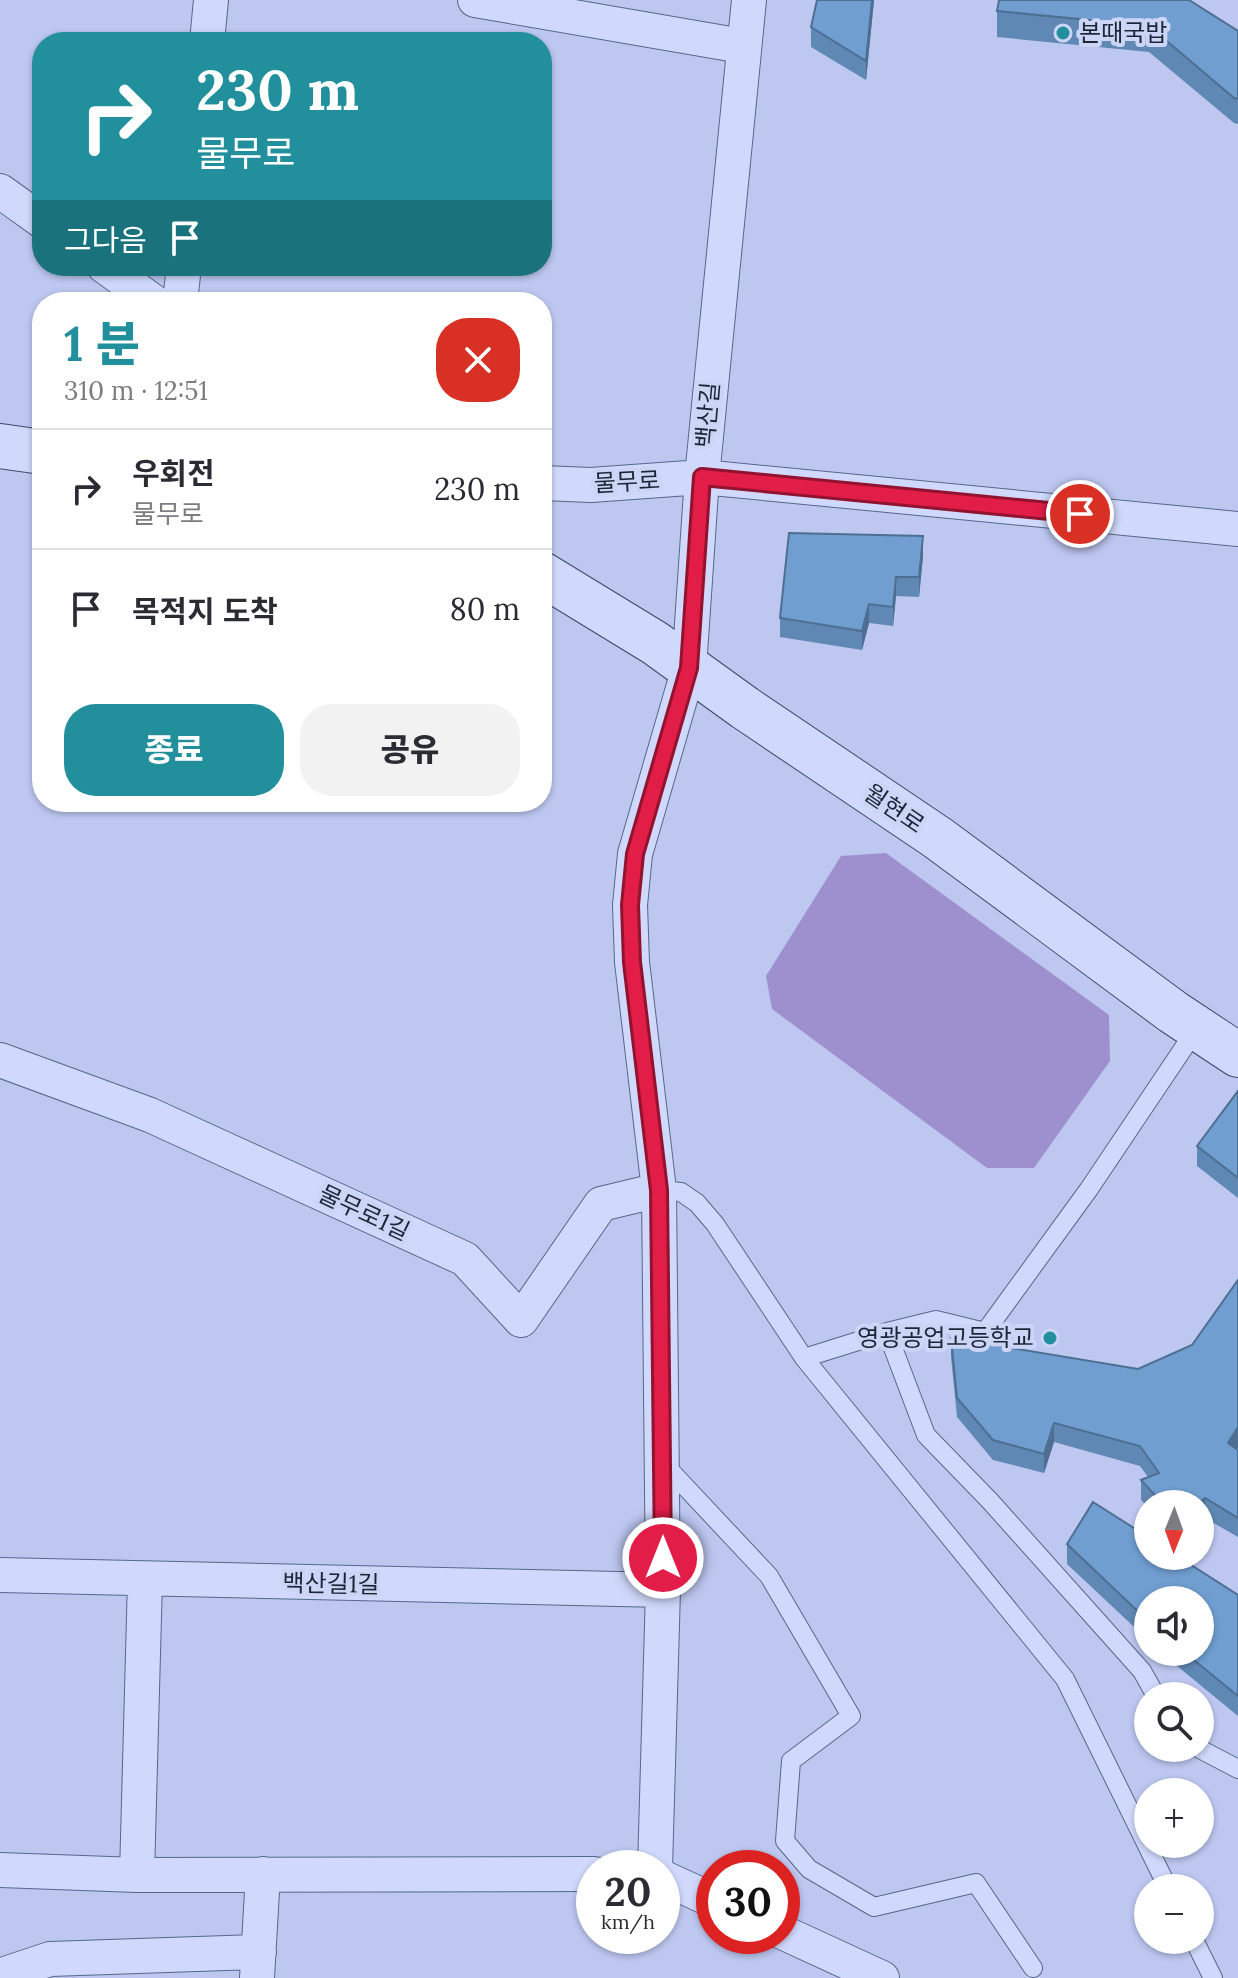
<!DOCTYPE html>
<html lang="ko">
<head>
<meta charset="utf-8">
<style>
  :root { --surface:#fff; --page:#f2f2f3; --text:#2b2b33; --muted:#7c7c81; --line:#e1e1e2; --accent:#21909c }
  body { margin:0; font-family:Lora,"Noto Sans KR",serif; background:var(--page); color:var(--text); height:100vh; display:flex; flex-direction:column; font-size:30px; white-space:nowrap }
  * { box-sizing:border-box; margin:0 }
  p { font-size:26px; color:var(--muted) }
  .icon { flex:none; width:44px; height:44px; fill:none; stroke:currentColor; stroke-width:2; stroke-linecap:round; stroke-linejoin:round }
  .map { position:relative; flex:1; overflow:hidden }
  .drawer { position:absolute; left:32px; top:292px; width:520px; height:520px; display:flex; flex-direction:column; background:var(--surface); border-radius:32px; box-shadow:0 2px 6px #0004 }
  .drawer>* { flex:none }
  .banner { position:absolute; left:32px; top:32px; width:520px; height:244px; border-radius:32px; box-shadow:0 2px 6px #0004; background:#21909c; color:#fff; overflow:hidden }
  .needle { width:52px; rotate:181deg }
  .tools { position:absolute; left:1134px; top:1490px; display:grid; gap:16px }
  .tools a { display:grid; place-items:center; width:80px; height:80px; border-radius:50%; background:var(--surface); box-shadow:0 2px 6px #0004; font-size:40px }
  .speed { position:absolute; left:576px; top:1850px; display:flex; gap:16px; font-size:40px; font-weight:700; text-align:center }
  .speed>* { display:grid; place-content:center; width:104px; height:104px; border-radius:50%; background:var(--surface); box-shadow:0 2px 6px #0004; line-height:1 }
  .speed small { font-size:20px; font-weight:400 }
  .speed .limit { border:12px solid #d22; background:#fff; color:#111 }
  .pin { position:absolute; display:grid; place-items:center; width:68px; height:68px; color:#fff; margin:-34px; border:4px solid #fff; border-radius:50%; box-shadow:0 2px 8px #0007 }
  .me { position:absolute; width:88px; margin:-44px; rotate:0deg; stroke-linejoin:round; filter:drop-shadow(0 0 6px #0008) }
  .turn { display:flex; align-items:center; gap:28px; height:168px; padding:0 32px; font-size:36px }
  .turn .icon { width:104px; height:104px; stroke-width:2.5 }
  .turn b { display:block; font-size:56px; line-height:68px }
  .then { display:flex; align-items:center; height:76px; padding:0 32px; background:#0003; gap:16px; font-size:30px }
  .round { display:grid; place-items:center; flex:none; width:84px; height:84px; border-radius:32px; background:var(--page) }
  .headline { display:flex; align-items:center; justify-content:space-between; height:136px; padding:0 32px }
  h1 { font-size:48px; font-weight:800; line-height:60px; color:var(--accent) }
  .primary-button { display:flex; gap:16px; margin-top:auto; padding:16px 32px }
  .primary-button a { flex:1; height:92px; border-radius:32px; background:var(--accent); color:#fff; font-size:32px; font-weight:800; line-height:92px; text-align:center }
  .primary-button a+a { background:var(--page); color:var(--text) }
  ul { padding:0; list-style:none }
  li { display:flex; align-items:center; gap:24px; height:120px; padding:0 32px; border-top:2px solid var(--line) }
  li div { flex:1 }
  li b { display:block; font-size:30px }
  li em { font-style:normal }
  .map>svg:first-child { display:block }
  .park { fill:#9e90cf }
  .lines { fill:none; stroke-linecap:round; stroke-linejoin:round }
  .lane-casing { stroke:#556889; stroke-width:20 }
  .street-casing { stroke:#556889; stroke-width:36 }
  .secondary-casing { stroke:#394c6b; stroke-width:46 }
  .lane { stroke:#d0d9fb; stroke-width:18 }
  .street { stroke:#d0d9fb; stroke-width:34 }
  .secondary { stroke:#d0d9fb; stroke-width:44 }
  .wall { fill:#6088b4 }
  .shaded-wall { fill:#4e6f92 }
  .building { fill:#709ed1; stroke:#4e6f92; stroke-width:2 }
  .route-casing { stroke:#92132f; stroke-width:20 }
  .route { stroke:#e11d48; stroke-width:14 }
  .poi-dot { fill:#21909c; stroke:#cdd5f7; stroke-width:3 }
  .labels { text-anchor:middle; stroke-width:8; stroke-linejoin:round; paint-order:stroke }
  .poi-label { font-size:24px; fill:#1b2737; stroke:#cdd5f7; text-anchor:start }
  .street-label { font-size:24px; fill:#1b2737; stroke:#cdd5f7 }
</style>
</head>
<body>
<div class="map">
<svg width="1238" height="1978" viewBox="0 0 1238 1978">
  <rect width="100%" height="100%" fill="#bdc7f0"/>
  <!-- park -->
  <path class="park" d="M886,853L1109,1015L1110,1061L1034,1168H987L772,1009L766,976L841,856Z"/>
  <g class="lines">
    <!-- lane casing -->
    <g class="lane-casing">
      <path id="lane" d="M659,1190L681,1192L697,1203L715,1224L804,1358L1065,1679L1168,1888
        M887,1332L926,1435L990,1501L1142,1671L1156,1696
        M804,1358L887,1332L936,1320L985,1332L1089,1189L1197,1028
        M663,1463L769,1576L851,1716L791,1761L785,1841L809,1869L874,1907L976,1883L1033,1968
        M1198,1748L1238,1769
        M1194,1940L1213,1978"/>
    </g>
    <!-- street casing -->
    <g class="street-casing">
      <path id="street" d="M475,0L742,46
        M207,42L211,0
        M0,191L42,221
        M104,266L154,302
        M180,302L184,266
        M542,483L591,485L702,477L1238,529
        M0,1060L150,1115L465,1259L521,1320L601,1204L659,1190
        M0,1575L663,1590
        M655,1868L663,1590L659,1190L632,962L630,905L635,854L689,668L702,477L749,0
        M0,1870L137,1875L594,1874
        M137,1875L145,1580
        M662,1877L714,1901
        M782,1932L882,1978
        M1,1978L8,1973L50,1959L259,1952
        M257,1978L263,1874"/>
    </g>
    <!-- secondary casing -->
    <g class="secondary-casing">
      <path id="secondary" d="M0,446L42,452
        M542,574L655,643L745,708L938,838L1173,1012L1238,1055"/>
    </g>
    <!-- lane -->
    <use href="#lane" class="lane"/>
    <!-- street -->
    <use href="#street" class="street"/>
    <!-- secondary -->
    <use href="#secondary" class="secondary"/>
  </g>
  <!-- wall -->
  <path class="wall" d="M817,0H874L866,80L811,47V27Z
    M997,11L1238,31V124L1234,123L1149,52L997,37Z
    M923,556L919,597L896,596L893,626L869,623L862,650L780,637V618Z
    M1238,1091V1198L1197,1166V1146Z
    M1238,1280V1447L1237,1449L1238,1450V1537L1205,1518L1200,1504H1148V1507L1141,1500V1480L1148,1477L1140,1466L1054,1442L1044,1473L993,1460L957,1417L951,1357V1338L1138,1369L1192,1345Z
    M1067,1544L1238,1595V1716L1160,1652H1200L1148,1600V1640L1067,1564Z"/>
  <!-- shaded-wall -->
  <path class="shaded-wall" d="M872,0H874L866,80V61Z
    M923,536V556L919,597V577Z
    M896,577V596L893,626V607Z
    M869,604V623L862,650V631Z
    M1054,1423V1442L1044,1473V1454Z
    M1238,1427V1447L1228,1462V1443Z
    M1205,1498V1518L1200,1522V1504H1198Z"/>
  <!-- building -->
  <path class="building" d="M817,0H872L866,61L811,27Z
    M999,0H1189L1238,31V99L1234,98L1149,26L997,11Z
    M789,533L923,536L919,577H896L893,607L869,604L862,631L780,618Z
    M1238,1091V1178L1197,1146Z
    M1238,1280V1427L1228,1443L1238,1450V1518L1205,1498L1198,1504H1163L1141,1480L1159,1473L1140,1446L1054,1423L1044,1454L993,1440L957,1398L951,1338L1138,1369L1192,1345Z
    M1093,1502L1148,1537V1556H1177L1238,1595V1696L1184,1652H1200V1600H1148V1621L1067,1544Z"/>
  <g class="lines">
    <!-- route casing -->
    <g class="route-casing">
      <path id="route" d="M663,1558L659,1190L632,962L630,905L635,854L689,668L702,477L1080,514"/>
    </g>
    <!-- route -->
    <use href="#route" class="route"/>
  </g>
  <!-- markers -->
  <g class="poi-dot">
    <circle cx="1063" cy="33" r="8"/>
    <circle cx="1050" cy="1338" r="8"/>
  </g>
  <g class="labels">
    <!-- poi labels -->
    <g class="poi-label">
      <text x="1079" y="41">본때국밥</text>
      <text x="1034" y="1346" text-anchor="end">영광공업고등학교</text>
    </g>
    <!-- street labels -->
    <g class="street-label">
      <text transform="translate(708 415) rotate(-85)" y="8">백산길</text>
      <text transform="translate(627 482) rotate(-3)" y="8">물무로</text>
      <text transform="translate(894 809) rotate(34)" y="8">월현로</text>
      <text transform="translate(364 1213) rotate(25)" y="8">물무로1길</text>
      <text transform="translate(331 1584) rotate(1)" y="8">백산길1길</text>
    </g>
  </g>
</svg>
<div class="tools">
<a><svg class="needle" viewBox="-14 -14 28 28"><path d="M0-13l5 13h-10z" fill="#e53935"/><path d="M0 13l5-13h-10z" fill="#7c7c81"/></svg></a>
<a><svg class="icon" aria-label="sound" viewBox="0 0 24 24"><path d="M4 9h4l5-4v14l-5-4H4zM17 9q2 3 0 6"/></svg></a>
<a><svg class="icon" aria-label="search" viewBox="0 0 24 24"><circle cx="10" cy="10" r="6"/><path d="M15 15l6 6"/></svg></a>
<a>+</a>
<a>−</a>
</div>
<div class="speed"><div>20<small>km/h</small></div><div class="limit">30</div></div>
<div class="pin" style="left:1080px;top:514px;background:#d93025"><svg class="icon" aria-label="arrive" viewBox="0 0 24 24"><path d="M6 21V4h12l-3 4 3 4H6"/></svg></div>
<svg class="me" style="left:663px;top:1558px" viewBox="-20 -20 40 40"><circle r="17" fill="#e11d48" stroke="#fff" stroke-width="3"/><path d="M0-11L8 9 0 5-8 9z" fill="#fff"/></svg>
<div class="banner">
<div class="turn"><svg class="icon" aria-label="right" viewBox="0 0 24 24"><path d="M7 20v-9h11M14 6l5 5-5 5"/></svg><div><b>230 m</b>물무로</div></div>
<div class="then">그다음<svg class="icon" aria-label="arrive" viewBox="0 0 24 24"><path d="M6 21V4h12l-3 4 3 4H6"/></svg></div>
</div>
<section class="drawer">
<div class="headline"><div><h1>1 분</h1><p>310 m · 12:51</p></div><a class="round" style="background:#d93025;color:#fff"><svg class="icon" aria-label="close" viewBox="0 0 24 24"><path d="M6 6l12 12M18 6L6 18"/></svg></a></div>
<ul>
<li><svg class="icon" aria-label="right" viewBox="0 0 24 24"><path d="M7 20v-9h11M14 6l5 5-5 5"/></svg><div><b>우회전</b><p>물무로</p></div><em>230 m</em></li>
<li><svg class="icon" aria-label="arrive" viewBox="0 0 24 24"><path d="M6 21V4h12l-3 4 3 4H6"/></svg><div><b>목적지 도착</b></div><em>80 m</em></li>
</ul>
<div class="primary-button"><a>종료</a><a>공유</a></div>
</section>
</div>
</body>
</html>
